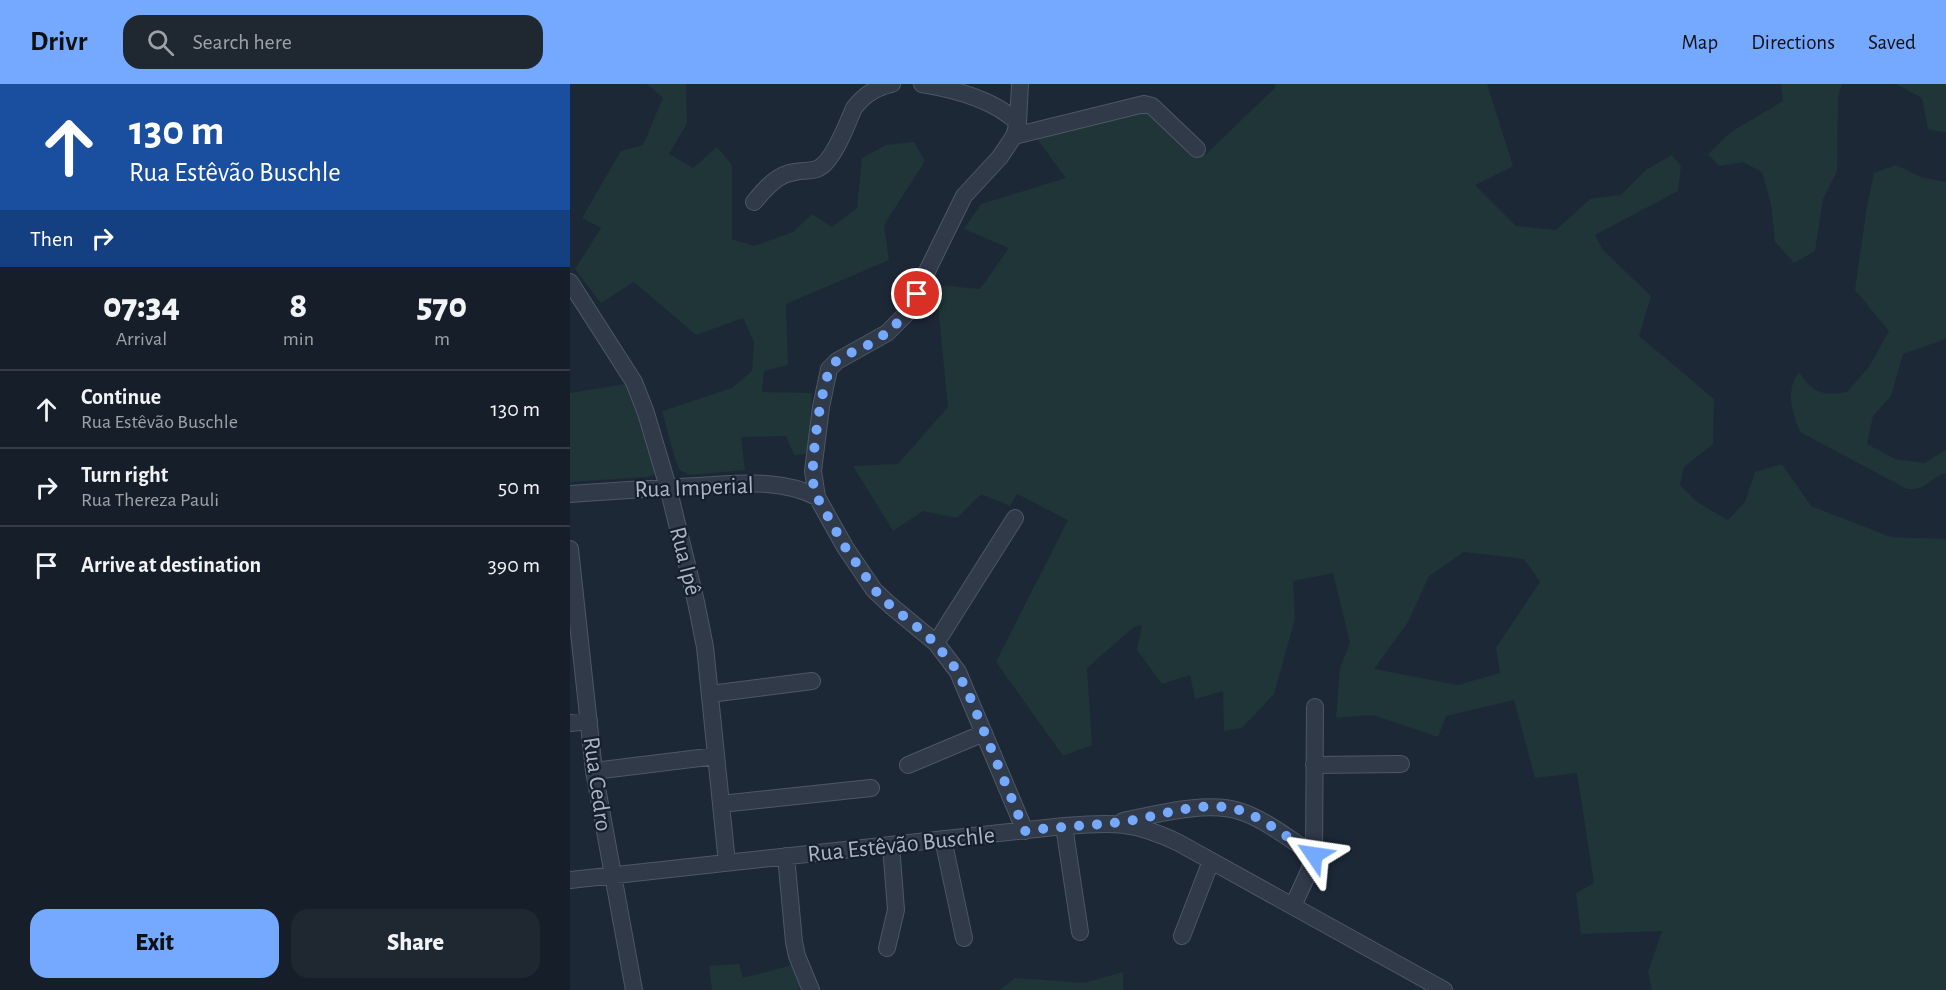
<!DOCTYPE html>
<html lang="en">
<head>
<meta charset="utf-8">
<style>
  :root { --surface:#161e29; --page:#1f2731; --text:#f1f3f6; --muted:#9ea2a8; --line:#353c46; --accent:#75a9ff }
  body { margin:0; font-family:"Alegreya Sans",sans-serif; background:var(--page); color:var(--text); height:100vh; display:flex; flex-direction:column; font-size:22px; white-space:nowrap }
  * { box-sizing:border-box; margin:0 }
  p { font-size:20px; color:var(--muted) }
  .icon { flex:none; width:33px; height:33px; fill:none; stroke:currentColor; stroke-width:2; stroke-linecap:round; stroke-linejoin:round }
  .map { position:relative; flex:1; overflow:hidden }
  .drawer { display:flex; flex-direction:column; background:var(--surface); width:570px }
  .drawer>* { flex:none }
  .guide { background:#1a4fa0; color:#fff; overflow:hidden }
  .pin { position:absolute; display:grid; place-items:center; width:51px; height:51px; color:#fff; margin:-26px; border:3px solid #fff; border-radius:50%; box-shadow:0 2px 6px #0007 }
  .me { position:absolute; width:66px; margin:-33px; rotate:302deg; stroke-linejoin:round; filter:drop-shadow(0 0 4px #0008) }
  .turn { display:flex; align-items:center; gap:21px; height:126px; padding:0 30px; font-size:27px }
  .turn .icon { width:78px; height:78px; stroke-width:2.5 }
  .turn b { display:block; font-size:42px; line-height:51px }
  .then { display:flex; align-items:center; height:57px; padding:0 30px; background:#0003; gap:12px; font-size:22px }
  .eta { display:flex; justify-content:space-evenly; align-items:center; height:102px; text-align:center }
  .eta b { font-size:36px; font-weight:800; line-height:42px }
  .primary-button { display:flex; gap:12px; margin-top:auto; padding:12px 30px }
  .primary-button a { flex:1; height:69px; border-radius:18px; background:var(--accent); color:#111; font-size:24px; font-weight:800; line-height:69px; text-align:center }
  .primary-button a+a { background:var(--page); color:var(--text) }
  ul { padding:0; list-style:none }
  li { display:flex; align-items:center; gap:18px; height:78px; padding:0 30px; border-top:2px solid var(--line) }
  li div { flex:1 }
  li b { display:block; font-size:22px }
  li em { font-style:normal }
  header { display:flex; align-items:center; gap:36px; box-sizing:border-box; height:84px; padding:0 30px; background:var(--accent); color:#111 }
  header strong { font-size:28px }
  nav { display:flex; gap:33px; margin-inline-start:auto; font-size:21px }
  .search { width:420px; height:54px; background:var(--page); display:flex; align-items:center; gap:15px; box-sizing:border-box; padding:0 21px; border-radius:18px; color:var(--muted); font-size:22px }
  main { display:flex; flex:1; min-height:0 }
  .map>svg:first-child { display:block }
  .green { fill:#1f3538; fill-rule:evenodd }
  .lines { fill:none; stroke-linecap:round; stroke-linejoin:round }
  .minor-casing { stroke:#4e5766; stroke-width:18 }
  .minor { stroke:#303a48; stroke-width:16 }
  .route { stroke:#75a9ff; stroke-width:10; stroke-dasharray:0 18 }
  .labels { text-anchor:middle; stroke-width:4.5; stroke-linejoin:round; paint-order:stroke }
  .street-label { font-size:24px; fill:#aab4c5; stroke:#161f2c }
</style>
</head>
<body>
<header>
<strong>Drivr</strong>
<div class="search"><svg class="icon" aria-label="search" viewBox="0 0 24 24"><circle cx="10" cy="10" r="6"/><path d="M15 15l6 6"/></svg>Search here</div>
<nav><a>Map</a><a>Directions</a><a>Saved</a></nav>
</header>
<main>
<section class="drawer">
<div class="guide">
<div class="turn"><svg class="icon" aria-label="ahead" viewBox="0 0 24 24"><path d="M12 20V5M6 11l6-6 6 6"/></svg><div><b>130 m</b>Rua Estêvão Buschle</div></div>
<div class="then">Then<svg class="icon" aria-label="right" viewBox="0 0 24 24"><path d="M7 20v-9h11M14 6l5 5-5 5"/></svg></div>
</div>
<div class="eta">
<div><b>07:34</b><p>Arrival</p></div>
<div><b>8</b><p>min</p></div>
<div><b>570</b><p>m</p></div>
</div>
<ul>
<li><svg class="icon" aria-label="ahead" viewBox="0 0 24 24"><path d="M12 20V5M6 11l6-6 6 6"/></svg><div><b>Continue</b><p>Rua Estêvão Buschle</p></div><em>130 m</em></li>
<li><svg class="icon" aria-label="right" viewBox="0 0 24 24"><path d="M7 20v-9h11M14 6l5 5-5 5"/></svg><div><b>Turn right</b><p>Rua Thereza Pauli</p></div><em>50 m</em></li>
<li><svg class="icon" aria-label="arrive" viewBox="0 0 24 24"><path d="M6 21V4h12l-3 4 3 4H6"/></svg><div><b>Arrive at destination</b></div><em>390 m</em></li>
</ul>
<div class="primary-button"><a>Exit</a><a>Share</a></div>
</section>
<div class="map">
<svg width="1376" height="906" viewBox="0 0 1376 906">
  <rect width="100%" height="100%" fill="#1d2837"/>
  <!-- green -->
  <path class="green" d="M77,0H116L117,39L99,70L123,84L147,63L162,81V155L184,162L223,148L242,130L262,143L287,124L292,74L316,61L344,58L355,77L314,141L319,176L216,220L218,281L194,287L192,308L242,309L238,370L224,371L216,352L171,353L175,386L120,391L110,386L105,375L92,327L162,304L182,287L184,258L173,234L126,251L64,198L31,219L5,185L31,144L12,134L51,67L73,61L93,14Z
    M705,0H917L943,82L905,101L946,142L986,146L1020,115L1051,111L1077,85L1102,71L1111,82L1108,107L1025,151L1033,166L1081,212L1069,252L1144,315L1143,360L1114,383L1110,401L1127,418L1158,436L1175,418L1185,388L1212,380L1241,422L1321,453L1376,455V906H1082L1078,888L1092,847L1011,850L1006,809L1024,799L1007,689L965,694L944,616L876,632L868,653L803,631L766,634L770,584L780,559L763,489L723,497L725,535L704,610L672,644L654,647L653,607L625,615L620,591L592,600L567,566L572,541L564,543L517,584L522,661L493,672L426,578L498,436L447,410L440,422L411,410L387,434L353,427L323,447L283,382L328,380L378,323L366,201L410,205L439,164L394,145L411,120L496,94L461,47L582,22L635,71L705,4ZM894,468L954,475L970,498L926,564L930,589L888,601L804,585L838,538L859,492Z
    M1211,0H1272L1268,13L1267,87L1253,115L1245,167L1224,179L1205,158L1201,120L1192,88L1173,78L1149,82L1138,70L1161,48L1213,17Z
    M1326,0H1376V49L1358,45L1352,14Z
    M1326,81L1351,93L1376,98V255L1333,270L1321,312L1303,332L1297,360L1325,375L1354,379L1376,366V389C1358,395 1358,406 1337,405L1230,348C1222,328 1215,307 1229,288C1243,309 1252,312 1277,308L1299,283L1319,247L1285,206L1297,122L1304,89Z
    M56,300L86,382V390L78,393L0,398V309Z
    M169,880L173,894L222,881L233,895L230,904L226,906H142L139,882Z
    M553,888V906H430L445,894L514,899Z"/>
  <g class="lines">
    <!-- minor casing -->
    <g class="minor-casing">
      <path id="minor" d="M352,0C383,5 425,16 448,39L444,52L430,73L394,112L336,230L317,249L267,277L259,285L251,323L243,387L247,413L275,463L304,506L320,521L366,559L388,588L455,747
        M448,39L450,0
        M444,52L574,20L582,22L627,65
        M184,118C195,105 207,90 225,88C233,86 241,88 249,84C264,76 277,40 284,24C294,11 306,3 322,0
        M0,198L64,298L76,329L98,403L126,518L135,563L157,779
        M0,410C43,407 86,404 129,402C168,400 210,394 247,413
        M0,465L24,687L64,906
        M366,559L445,434
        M140,610L242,597
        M0,639L19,637
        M338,681L414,649
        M744,681L831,680
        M24,687L146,672
        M151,720L301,704
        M553,737C587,730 639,716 672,728C696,736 722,757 744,771L739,787L723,822
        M494,742L510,848
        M373,755L394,854
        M744,771L745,623
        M216,772L224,858L227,872L241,906
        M0,796L494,742C543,738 564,737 609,759L874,906
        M612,852L641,777
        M317,864L326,826L321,761"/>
    </g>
    <!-- minor -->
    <use href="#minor" class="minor"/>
  </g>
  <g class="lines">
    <!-- route -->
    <path class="route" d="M347,210C334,236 318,251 292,264C283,268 272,272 264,279C252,289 241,377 243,395C243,402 245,407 247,413L275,463L310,513L357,551L382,579L397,606L455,747C484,743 513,742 542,739C583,736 627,714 669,726C692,733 723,757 744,771"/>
  </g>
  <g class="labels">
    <!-- street labels -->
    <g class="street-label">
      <text transform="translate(124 403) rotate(-2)" y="8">Rua Imperial</text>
      <text transform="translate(116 477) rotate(76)" y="8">Rua Ipê</text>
      <text transform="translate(28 700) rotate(82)" y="8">Rua Cedro</text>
      <text transform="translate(331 760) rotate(-6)" y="8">Rua Estêvão Buschle</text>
    </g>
  </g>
</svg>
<div class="pin" style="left:347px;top:210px;background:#d93025"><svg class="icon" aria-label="arrive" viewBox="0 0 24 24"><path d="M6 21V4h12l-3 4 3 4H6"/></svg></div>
<svg class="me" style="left:744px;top:771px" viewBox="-20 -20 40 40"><path d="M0-17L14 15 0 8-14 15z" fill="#75a9ff" stroke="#fff" stroke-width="4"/></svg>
</div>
</main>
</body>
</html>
